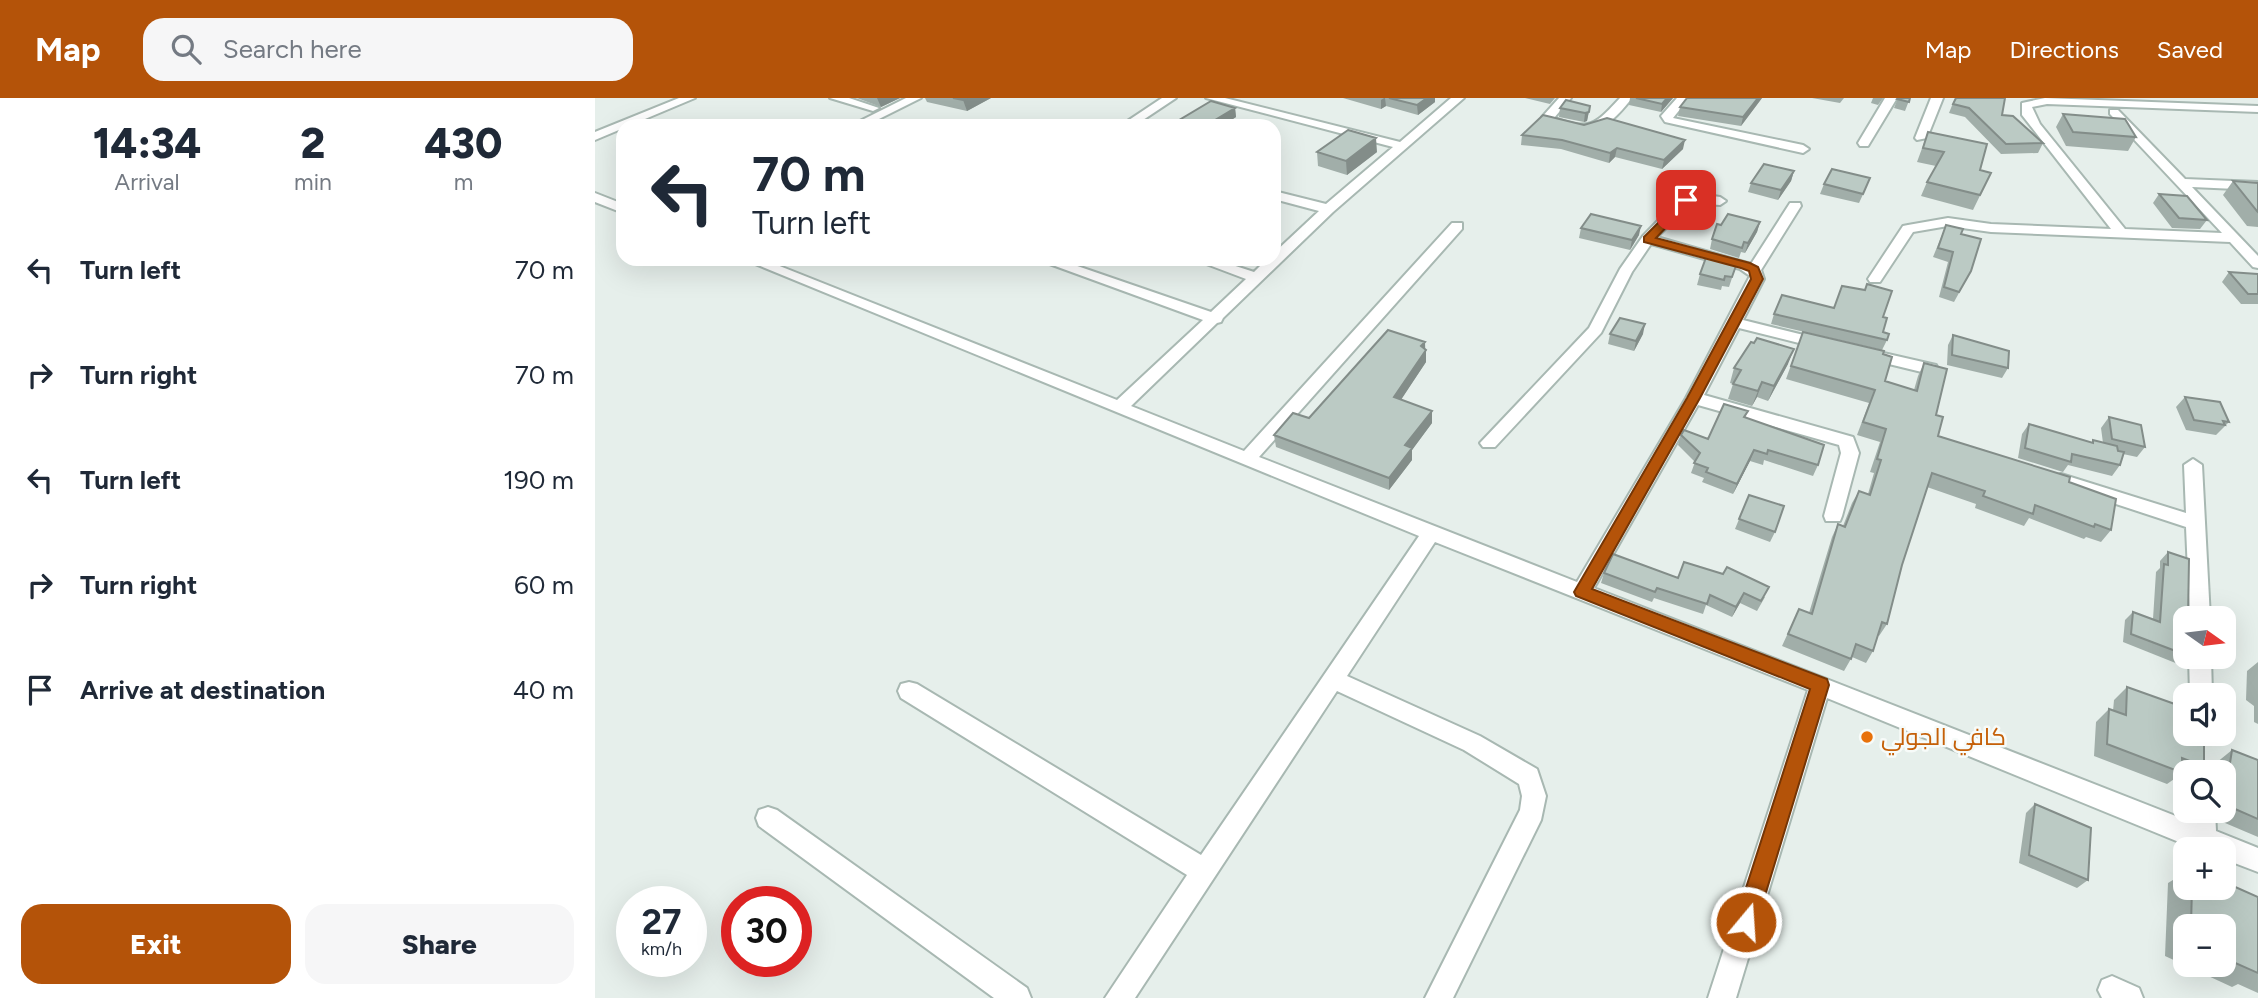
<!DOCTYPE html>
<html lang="en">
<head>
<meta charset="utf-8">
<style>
  :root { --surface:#fff; --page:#f6f6f7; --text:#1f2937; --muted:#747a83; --accent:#b45309 }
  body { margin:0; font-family:Figtree,Cairo,sans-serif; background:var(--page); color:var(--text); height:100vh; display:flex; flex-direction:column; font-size:26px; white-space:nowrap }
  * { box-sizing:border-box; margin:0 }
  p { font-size:23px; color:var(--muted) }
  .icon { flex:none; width:38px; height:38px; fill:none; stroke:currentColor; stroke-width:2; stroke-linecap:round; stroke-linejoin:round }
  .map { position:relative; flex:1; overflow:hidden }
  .side { display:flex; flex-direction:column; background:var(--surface); width:595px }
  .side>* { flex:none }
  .hud { position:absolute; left:21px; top:21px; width:665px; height:147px; border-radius:21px; box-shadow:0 7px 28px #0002; background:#fff; color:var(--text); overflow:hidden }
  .needle { width:46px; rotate:104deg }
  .fabs { position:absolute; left:1578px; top:508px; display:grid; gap:14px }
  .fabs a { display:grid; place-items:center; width:63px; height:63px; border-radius:14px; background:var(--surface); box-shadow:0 7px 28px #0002; font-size:35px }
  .speed { position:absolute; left:21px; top:788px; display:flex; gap:14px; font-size:35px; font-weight:700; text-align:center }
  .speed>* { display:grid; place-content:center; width:91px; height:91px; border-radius:50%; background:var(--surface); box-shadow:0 7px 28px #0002; line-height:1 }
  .speed small { font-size:18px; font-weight:400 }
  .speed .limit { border:10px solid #d22; background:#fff; color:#111 }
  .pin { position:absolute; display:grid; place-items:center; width:60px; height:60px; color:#fff; margin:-30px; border-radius:14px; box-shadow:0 4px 10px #0006 }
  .me { position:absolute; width:77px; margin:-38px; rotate:18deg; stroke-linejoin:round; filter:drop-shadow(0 0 5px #0008) }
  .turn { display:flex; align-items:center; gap:24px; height:147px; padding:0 21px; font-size:32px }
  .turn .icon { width:91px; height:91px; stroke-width:2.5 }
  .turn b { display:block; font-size:49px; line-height:60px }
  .eta { display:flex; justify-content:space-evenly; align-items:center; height:119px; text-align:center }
  .eta b { font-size:42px; font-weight:800; line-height:49px }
  .action { display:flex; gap:14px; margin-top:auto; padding:14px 21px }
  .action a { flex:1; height:80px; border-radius:21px; background:var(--accent); color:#fff; font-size:28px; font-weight:800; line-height:80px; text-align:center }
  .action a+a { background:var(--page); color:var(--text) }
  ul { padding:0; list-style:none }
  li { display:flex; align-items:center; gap:21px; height:105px; padding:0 21px }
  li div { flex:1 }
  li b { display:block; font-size:26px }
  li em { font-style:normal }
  header { display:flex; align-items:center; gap:42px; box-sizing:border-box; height:98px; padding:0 35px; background:var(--accent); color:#fff }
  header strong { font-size:33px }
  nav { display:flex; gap:38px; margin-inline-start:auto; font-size:24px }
  .search { width:490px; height:63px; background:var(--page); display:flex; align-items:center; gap:18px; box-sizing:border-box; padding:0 24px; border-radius:21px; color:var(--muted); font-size:26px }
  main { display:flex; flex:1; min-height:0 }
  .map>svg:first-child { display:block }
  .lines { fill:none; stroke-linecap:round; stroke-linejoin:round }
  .street-casing { stroke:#a8b8b2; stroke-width:4 }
  .street { fill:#fff; fill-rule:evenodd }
  .wall { fill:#a1aea9; fill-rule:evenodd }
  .shaded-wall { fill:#838d89 }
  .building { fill:#bbcac4; stroke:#838d89; stroke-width:2 }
  .route { fill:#b45309; stroke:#753606; stroke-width:2 }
  .food-dot { fill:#e8710a; stroke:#f7fbf9; stroke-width:2.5 }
  .labels { text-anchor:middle; stroke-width:5; stroke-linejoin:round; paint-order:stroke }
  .food-label { font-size:24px; fill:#c56008; stroke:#f7fbf9; text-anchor:start }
</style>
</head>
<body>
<header>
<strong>Map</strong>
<div class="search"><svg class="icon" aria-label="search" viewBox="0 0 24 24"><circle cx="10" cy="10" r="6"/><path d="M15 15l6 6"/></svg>Search here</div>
<nav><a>Map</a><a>Directions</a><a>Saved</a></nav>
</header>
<main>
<section class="side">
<div class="eta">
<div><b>14:34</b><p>Arrival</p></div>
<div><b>2</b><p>min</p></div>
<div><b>430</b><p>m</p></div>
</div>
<ul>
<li><svg class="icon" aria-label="left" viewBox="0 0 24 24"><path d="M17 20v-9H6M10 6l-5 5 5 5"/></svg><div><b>Turn left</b></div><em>70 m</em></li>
<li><svg class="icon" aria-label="right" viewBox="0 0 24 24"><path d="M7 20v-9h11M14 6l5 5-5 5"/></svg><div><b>Turn right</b></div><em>70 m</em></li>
<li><svg class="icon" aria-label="left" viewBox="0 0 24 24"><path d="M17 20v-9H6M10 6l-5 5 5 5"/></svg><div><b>Turn left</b></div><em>190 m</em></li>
<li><svg class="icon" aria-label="right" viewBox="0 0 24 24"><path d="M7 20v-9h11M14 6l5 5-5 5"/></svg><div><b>Turn right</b></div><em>60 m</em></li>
<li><svg class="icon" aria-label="arrive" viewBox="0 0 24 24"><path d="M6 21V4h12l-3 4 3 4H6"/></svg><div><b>Arrive at destination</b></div><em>40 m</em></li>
</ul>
<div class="action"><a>Exit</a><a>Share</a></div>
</section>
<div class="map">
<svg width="1663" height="900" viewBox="0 0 1663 900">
  <rect width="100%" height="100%" fill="#e6efeb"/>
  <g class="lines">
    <!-- street casing -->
    <g class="street-casing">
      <path id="street" d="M84,0H100L0,42V34Z
        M235,0H254L284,10L278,13Z
        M311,0H326L270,28H255Z
        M567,0H581L539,28H525Z
        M611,0H630L805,44L856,0H869L738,114L628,220L626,224L622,225L536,308L649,353L857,125H867V131L664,359L982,484L1091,300L1155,178L1145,171L1056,146L1037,174L1006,235L900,349H888L885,345L994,230L1025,171L1048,138L1086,99L1098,95L1125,99L1131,103L1125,107L1096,105L1062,139L1156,166L1195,105H1205L1206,108L1166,172L1169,181L1148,222L1237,244L1240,247L1232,252L1144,230L1109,297L1258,339L1264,355L1247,418L1245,423H1231L1229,418L1246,355L1244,347L1103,307L999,490L1596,724V712H1620L1621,733L1663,750V774L1629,761V751H1601L1232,600L1141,900H1113L1213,592L840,444L752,578L885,638L942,671L951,698L946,722L858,900H830L925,712L927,698L924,686L869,652L742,593L540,900H510L592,777L306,600L303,593L306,586L314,584L322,586L606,757L824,438L148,161H167L522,302L608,222L441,161H462L616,214L651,181L598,161H619L659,174L672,161H679V155L724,113L679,101V93L731,106L798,49Z
        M964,0H976L959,20C995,33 1000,27 1025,0H1037C1007,38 993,40 949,24L947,19Z
        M1082,0H1094L1078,20L1208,47L1214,51L1208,55L1070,24L1066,18Z
        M1290,0H1302L1273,48H1265L1263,45Z
        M1336,0H1348L1332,40L1322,42L1320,40Z
        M1450,0L1663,8V14L1452,6L1437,9L1445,26L1530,131L1627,135L1515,16V12H1523L1590,81L1663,84V92L1597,89L1663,158V170L1658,169L1635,144L1396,134L1353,128L1318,134L1285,184H1275L1273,181L1308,128L1313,127L1353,120L1396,126L1516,131L1427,17V5Z
        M0,95L28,106V115L0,104Z
        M1271,251L1341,267L1343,271L1335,276L1265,259L1263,256L1265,253Z
        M1598,361L1607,367L1615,520H1595L1591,429L1460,386L1457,382L1460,378L1466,376L1591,415L1589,367Z
        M1594,558H1616L1617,597H1595Z
        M173,709L182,712L432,890L436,900H399L164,728L161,720L164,712Z
        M1517,878L1544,890L1548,900H1507L1503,892L1507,882Z"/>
    </g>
    <!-- street -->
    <use href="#street" class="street"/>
  </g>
  <!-- wall -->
  <path class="wall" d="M262,0H305L286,9Z
    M330,0H396L372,13L332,4Z
    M748,0H840V4L823,17L791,8L786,11Z
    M930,0H960L955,6Z
    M1035,0H1078L1066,14L1034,7Z
    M1092,0H1167L1146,28L1083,18L1085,9Z
    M1217,0H1249L1245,5Z
    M1278,0H1288L1283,7L1276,5Z
    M1303,0H1315L1310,13L1299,10Z
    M1360,0L1407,17L1448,45L1443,55L1406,56L1370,19L1354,15Z
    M995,8L992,23L989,24L964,19L965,10Z
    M640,10L641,19L627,28H588L586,21Z
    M1468,16L1541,39L1533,53L1471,48L1461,29Z
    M1333,34L1385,72L1396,75L1378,112L1326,98L1332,84L1341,68L1322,64Z
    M927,37L1088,51L1067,71L1020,59L1014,65L966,51L926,47Z
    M722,54H782L752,77L723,68Z
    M1199,73L1196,83L1183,102L1153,94L1156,85Z
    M1638,83L1663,85V129L1652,128L1628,97Z
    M1229,86L1271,90L1264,105L1225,96Z
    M1564,96L1612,122L1605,131L1577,130L1558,105Z
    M1165,124L1162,134L1150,155L1146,154L1144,160L1115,151L1117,141L1126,127Z
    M1351,127L1366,136L1376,173L1359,204L1344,199L1353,164L1338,159Z
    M986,130L1044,137L1035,152L984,140Z
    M1143,162L1134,189L1127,188L1126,192L1102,187L1105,176Z
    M1634,174L1663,176V206H1646L1627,184Z
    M1179,216L1288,219V234L1292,242L1287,252L1176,226Z
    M1208,234L1288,256L1290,283L1319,292L1323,278L1329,265L1341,317L1343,338L1474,384L1516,432L1506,444L1491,439L1489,441L1434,420L1429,428L1380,410L1381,406L1332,389L1307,467L1292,526L1284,538L1283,537L1278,553L1271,565L1257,559L1249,573L1187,548L1204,511L1214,515L1237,439L1243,426L1248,428L1257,405L1264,393L1273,396L1279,375L1275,374L1285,344L1262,337L1274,305L1191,281Z
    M1015,236H1048L1039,253L1013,246Z
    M1358,237L1413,270L1407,280L1352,267L1353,247Z
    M830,244L831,264L806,301L837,325L817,352V362L794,392L681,349L679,337L714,320Z
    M1193,266L1173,303L1162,299L1157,308L1133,301L1138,286L1135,285L1139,270Z
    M1590,299L1634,324L1621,337L1591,332L1581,309Z
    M1153,313L1150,320L1223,367L1218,378L1169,362L1168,367L1155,363L1138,396L1107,384L1109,380L1096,375L1100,364L1083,347L1086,337L1113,341Z
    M1514,319L1550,349L1542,359L1528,356L1525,367L1517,378L1473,367L1468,374L1423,360L1427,336L1434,326L1496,345L1498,342L1508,345L1506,330Z
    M1154,397L1180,434L1175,444L1140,431Z
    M1573,454L1591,520V558H1592L1583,566L1528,544L1530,522L1538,514L1558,521L1561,474L1565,470V463Z
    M1009,475L1083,480L1170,499L1162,513L1145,505L1137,519L1111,507L1108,516L1059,500L1057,504L1006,485Z
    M1663,564V626L1659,624V608L1651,602L1652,573Z
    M1532,589L1609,664L1621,665L1637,652L1663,662V739L1623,722L1622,712H1629V674H1591V679L1585,677L1572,686L1499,658L1501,624L1514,611L1518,613L1519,602Z
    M1440,706L1493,782L1482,790L1424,765L1431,715Z
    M1591,774V789H1629L1663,799V895L1643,886L1637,889L1570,858L1573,785ZM1591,828H1629V866H1591Z"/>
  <!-- shaded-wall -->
  <path class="shaded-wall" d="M282,0H305L286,9Z
    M372,0H396L372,13L368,2Z
    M789,0H790L791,8L786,11V2Z
    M832,0H840V4L823,17L822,7Z
    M1072,0H1078L1066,14L1067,6Z
    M1163,0H1167L1146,28L1148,19Z
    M995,8L992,23L989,24L990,15Z
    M640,10L641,19L627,28H610Z
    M781,40L782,54L752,77L751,63Z
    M1090,42L1088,51L1067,71L1069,62Z
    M1022,50L1020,59L1014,65L1015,55Z
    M1199,73L1196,83L1183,102L1186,92Z
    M1165,124L1162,134L1150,155L1153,145Z
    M1046,128L1044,137L1035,152L1037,142Z
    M1050,226L1048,236L1039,253L1041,243Z
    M830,244V254L831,252V264L800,311L799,299L826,248Z
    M1199,251L1193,266L1173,303L1179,288Z
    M1167,284L1162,299L1157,308L1163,293Z
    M837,313V325L817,352V362L794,392V380L810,347Z
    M1159,352L1155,363L1138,396L1142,386Z
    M1149,495L1145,505L1137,519L1141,509Z"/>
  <!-- building -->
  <path class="building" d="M358,0H372L368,2Z
    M794,0H832L822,7Z
    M1041,0H1072L1067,6Z
    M1092,0H1163L1148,19L1085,9Z
    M1303,0H1315L1314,4L1302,1Z
    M1361,0H1410L1407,17L1418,18L1448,45L1411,46L1374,10L1358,6Z
    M971,2L995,8L994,14L990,15L965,10Z
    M616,3L640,10L610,28L586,21Z
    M1468,16L1530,21L1541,39L1478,34Z
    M948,17L989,27L1012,20L1090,42L1069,62L1022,50L1015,55L967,42L927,37Z
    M753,32L781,40L751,63L722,54Z
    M1333,34L1392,46L1385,72L1396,75L1385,97L1332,84L1349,54L1328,50Z
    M1169,66L1199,73L1186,92L1156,85Z
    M1237,71L1275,80L1268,96L1229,86Z
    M1638,83L1663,85V114L1662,113Z
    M1564,96L1592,98L1612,122L1584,120Z
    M996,116L1046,128L1037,142L986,130Z
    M1133,116L1165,124L1153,145L1149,144L1147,150L1117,141L1122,126L1126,127Z
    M1351,127L1368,131L1366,136L1386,141L1376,173L1364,194L1349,189L1358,154L1343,150Z
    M1113,154L1143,162L1137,179L1130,178L1129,182L1105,176Z
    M1634,174L1663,176V196H1653Z
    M1272,186L1297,193L1288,219L1292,220L1288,234L1294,236L1292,242L1179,216L1187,197L1239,210L1247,188L1270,192Z
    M1025,220L1050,226L1041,243L1015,236Z
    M793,232L830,244L826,248L831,252L799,299L837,313L810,347L817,350L794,380L679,337L698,315L714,320Z
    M1208,234L1289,253L1288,256L1297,259L1290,283L1322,293L1329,265L1352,271L1341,317L1348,319L1343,338L1475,379L1474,384L1521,401L1516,432L1500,426L1499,429L1440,407L1438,416L1388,398L1390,393L1337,375L1307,467L1292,526L1287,524L1278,553L1261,546L1256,561L1193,536L1204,511L1217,516L1243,426L1250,429L1264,393L1275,397L1286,362L1282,361L1291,331L1268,324L1280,292L1196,268Z
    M1358,237L1414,253L1413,270L1357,257Z
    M1162,240L1199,251L1179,288L1167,284L1163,293L1138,286L1146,272L1139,270L1156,244L1159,245Z
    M1590,299L1625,304L1634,324L1628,323L1630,327L1599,322Z
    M1129,306L1153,313L1149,319L1229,347L1223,367L1173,352L1172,356L1159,352L1142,386L1111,374L1113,370L1099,365L1105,355L1086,337L1089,332L1113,341Z
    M1514,319L1546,327L1550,349L1517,341Z
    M1434,326L1498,345V342L1522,348L1523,353L1529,354L1525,367L1477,356L1476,364L1430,350Z
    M1154,397L1189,408L1180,434L1144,421Z
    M1573,454L1594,461L1593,520H1591V557L1536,536L1538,514L1565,524L1569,466L1573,467Z
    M1018,456L1083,480L1089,464L1128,476L1132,469L1174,489L1166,503L1149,495L1141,509L1115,497L1112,506L1062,490L1060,494L1009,475Z
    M1532,589L1591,610V635H1609V664L1635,665L1637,652L1663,662V721L1640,711L1638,699L1632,698V677L1629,676V674H1623L1587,660L1588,675L1512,646L1514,611L1531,617Z
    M1440,706L1496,730L1493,782L1434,757Z
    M1629,784L1663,799V875L1629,860V828H1596L1597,789H1629Z"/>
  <!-- route -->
  <path class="route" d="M1088,100L1097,102L1061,140L1155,165L1163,169L1168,181L1105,300L997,491L1232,581L1234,587L1162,824L1158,832L1151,835L1143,832L1140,824L1215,591L981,498L979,494L1092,300L1156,181L1154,173L1146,170L1049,144V139Z"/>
  <!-- markers -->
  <circle class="food-dot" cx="1272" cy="639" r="7"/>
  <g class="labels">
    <!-- food labels -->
    <g class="food-label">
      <text x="1286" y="647">كافي الجولي</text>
    </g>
  </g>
</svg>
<div class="fabs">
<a><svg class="needle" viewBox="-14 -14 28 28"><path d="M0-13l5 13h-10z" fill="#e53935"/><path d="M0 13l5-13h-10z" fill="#747a83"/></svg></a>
<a><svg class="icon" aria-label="sound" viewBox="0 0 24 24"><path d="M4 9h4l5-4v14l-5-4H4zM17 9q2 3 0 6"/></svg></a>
<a><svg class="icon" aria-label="search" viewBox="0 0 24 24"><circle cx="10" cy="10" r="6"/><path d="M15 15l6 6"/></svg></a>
<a>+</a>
<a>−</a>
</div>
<div class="speed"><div>27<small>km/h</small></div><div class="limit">30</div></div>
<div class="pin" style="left:1091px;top:102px;background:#d93025"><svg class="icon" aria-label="arrive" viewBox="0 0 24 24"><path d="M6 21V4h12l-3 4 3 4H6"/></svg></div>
<svg class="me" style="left:1151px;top:824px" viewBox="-20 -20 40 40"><circle r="17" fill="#b45309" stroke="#fff" stroke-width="3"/><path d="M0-11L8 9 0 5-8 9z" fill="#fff"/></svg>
<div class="hud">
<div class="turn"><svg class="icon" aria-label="left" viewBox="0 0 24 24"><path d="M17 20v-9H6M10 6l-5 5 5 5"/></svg><div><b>70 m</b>Turn left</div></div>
</div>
</div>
</main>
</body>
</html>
